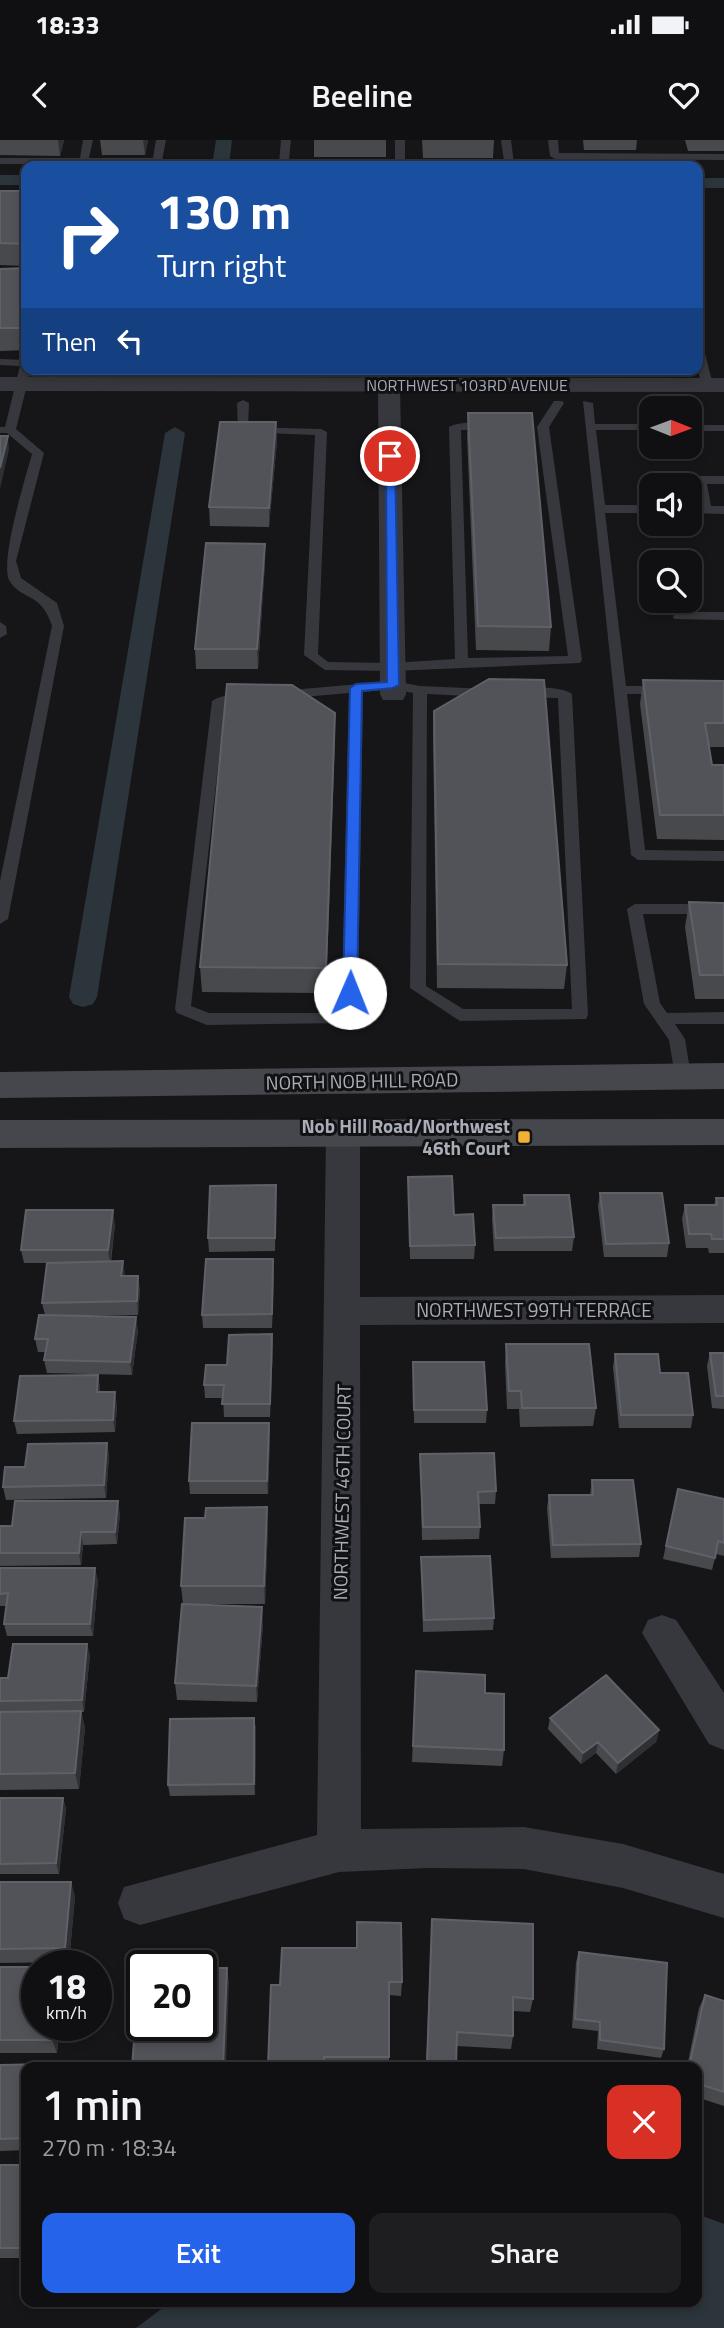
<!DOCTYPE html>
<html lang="en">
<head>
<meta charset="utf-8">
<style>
  :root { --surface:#101012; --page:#1e1e20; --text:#f1f3f6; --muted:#9c9d9f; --line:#303032; --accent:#2563eb }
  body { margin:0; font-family:"Titillium Web",sans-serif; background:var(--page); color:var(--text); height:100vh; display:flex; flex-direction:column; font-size:26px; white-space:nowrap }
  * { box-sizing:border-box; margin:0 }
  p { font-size:23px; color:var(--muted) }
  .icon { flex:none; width:38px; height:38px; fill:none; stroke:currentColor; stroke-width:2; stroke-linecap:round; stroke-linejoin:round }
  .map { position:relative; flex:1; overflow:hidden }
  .sheet { position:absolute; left:21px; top:1922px; width:681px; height:245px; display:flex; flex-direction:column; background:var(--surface); border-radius:14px; box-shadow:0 4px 10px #0003,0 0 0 2px var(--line) }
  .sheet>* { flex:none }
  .banner { position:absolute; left:21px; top:21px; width:682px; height:214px; border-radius:14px; box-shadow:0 4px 10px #0003,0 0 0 2px var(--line); background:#1a4fa0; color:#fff; overflow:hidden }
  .needle { width:46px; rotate:91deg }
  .tools { position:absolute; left:639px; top:256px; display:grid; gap:14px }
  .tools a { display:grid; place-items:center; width:63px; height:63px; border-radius:14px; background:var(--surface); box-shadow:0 4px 10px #0003,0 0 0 2px var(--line); font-size:35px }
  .speed { position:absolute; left:21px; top:1810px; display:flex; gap:14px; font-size:35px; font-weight:700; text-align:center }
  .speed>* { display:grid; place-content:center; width:91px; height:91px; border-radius:50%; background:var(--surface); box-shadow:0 4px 10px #0003,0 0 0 2px var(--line); line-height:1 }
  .speed small { font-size:18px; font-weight:400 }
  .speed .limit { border:4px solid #111; border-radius:10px; background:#fff; color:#111 }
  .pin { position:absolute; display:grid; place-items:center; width:60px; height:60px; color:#fff; margin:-30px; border:4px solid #fff; border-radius:50%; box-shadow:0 2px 7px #0007 }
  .me { position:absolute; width:77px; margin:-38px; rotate:1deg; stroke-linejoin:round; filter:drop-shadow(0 0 5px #0008) }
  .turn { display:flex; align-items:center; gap:24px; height:147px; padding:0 21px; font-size:32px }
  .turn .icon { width:91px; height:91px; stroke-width:2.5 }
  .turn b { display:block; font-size:49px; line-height:60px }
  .then { display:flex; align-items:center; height:66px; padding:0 21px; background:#0003; gap:14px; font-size:26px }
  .round { display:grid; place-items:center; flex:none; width:74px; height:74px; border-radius:14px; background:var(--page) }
  .head { display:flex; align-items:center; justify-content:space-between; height:119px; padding:0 21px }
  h1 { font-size:42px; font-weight:600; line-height:52px }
  .primary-button { display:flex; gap:14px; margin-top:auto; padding:14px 21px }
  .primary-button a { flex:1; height:80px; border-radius:14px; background:var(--accent); color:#fff; font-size:28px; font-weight:600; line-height:80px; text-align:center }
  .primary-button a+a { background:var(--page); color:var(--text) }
  .status { display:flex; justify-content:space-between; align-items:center; height:49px; padding:0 35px; background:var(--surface); direction:ltr }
  .status svg { height:19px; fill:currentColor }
  header { display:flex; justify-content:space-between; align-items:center; height:91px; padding:0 21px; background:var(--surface); font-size:32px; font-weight:600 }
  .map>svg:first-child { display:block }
  .water { fill:#2c353c }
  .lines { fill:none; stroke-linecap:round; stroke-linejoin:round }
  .canal { fill:#2c353c; fill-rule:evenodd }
  .service { fill:#37383d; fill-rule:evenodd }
  .minor { fill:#37383d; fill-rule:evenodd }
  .tertiary { fill:#37383d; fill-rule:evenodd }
  .secondary { fill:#45474d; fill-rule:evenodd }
  .wall { fill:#47494d }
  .shaded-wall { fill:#2f3033 }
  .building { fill:#525359; stroke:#5f6168; stroke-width:2 }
  .route { fill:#2563eb; stroke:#184099; stroke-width:2 }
  .poi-dot { fill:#f2b134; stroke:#111113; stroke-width:2.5 }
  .labels { text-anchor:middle; stroke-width:6; stroke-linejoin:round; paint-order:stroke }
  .far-street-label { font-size:16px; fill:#a8adb8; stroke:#111113 }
  .street-label { font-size:19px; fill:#a8adb8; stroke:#111113 }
  .poi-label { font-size:19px; font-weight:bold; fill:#a8adb8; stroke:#111113; text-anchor:end }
</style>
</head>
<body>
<div class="status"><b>18:33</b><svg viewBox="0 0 49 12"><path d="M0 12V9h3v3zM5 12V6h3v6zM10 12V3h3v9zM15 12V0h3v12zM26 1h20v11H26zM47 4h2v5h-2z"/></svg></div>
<header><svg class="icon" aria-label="back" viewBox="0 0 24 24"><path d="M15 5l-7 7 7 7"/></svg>Beeline<svg class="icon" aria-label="heart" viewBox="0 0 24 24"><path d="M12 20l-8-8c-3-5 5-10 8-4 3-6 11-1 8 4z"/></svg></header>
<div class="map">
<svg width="724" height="2188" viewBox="0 0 724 2188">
  <rect width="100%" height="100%" fill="#161618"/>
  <!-- water -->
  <path class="water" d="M697,2074L724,2084V2188H136L172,2161H696Z"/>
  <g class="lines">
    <!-- canal -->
    <path class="canal" d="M216,0H232L229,26H212Z
      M0,35H26V45H0Z
      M698,38H724V48H698Z
      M175,287L185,293L97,857L93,864L83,867L73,864L69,857L165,293Z"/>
    <!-- service -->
    <path class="service" d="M83,0H93L89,18H153L156,0H166L162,21L157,24H0V18H80Z
      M281,0H291L289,20L395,21V0H405V21H504L501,0H511L514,24L511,26H284L279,23Z
      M548,0H558L559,13L724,14V20L555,19L550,16Z
      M698,203L703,206L713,245L707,248L701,245L698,229Z
      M0,219L26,220V229H31L16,289L44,313L16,421L21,438L57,463L64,486L8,779L0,784V741L52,486C41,451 21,461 9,440C0,420 25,339 32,314L7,293H0V287H5L20,226L0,225Z
      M371,229H383L381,247L371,245Z
      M425,229H437L436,246L426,244Z
      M243,260L249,263L248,287L321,289L327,292L318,514L328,522L392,523L455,519L449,287C459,281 486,281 496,287L490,290H461L468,518L568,516L537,287L554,261H562L564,263L549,287L582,520L580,523L392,531L325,530L304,515L315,295L238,292L237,263Z
      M583,261L593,263L595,284H651V290H596L605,365H651V373H605L626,546H665L672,550L665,554H627L645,710L724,711V721L638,720L631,715Z
      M690,285H724V291H690Z
      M700,336H724V344H707L711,366H724V374L690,373V365L698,366L694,340Z
      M679,472H724V480L674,479L673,476Z
      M0,482L6,486L7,494L0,498Z
      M393,541L420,546L489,549L496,553L489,557L427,554L426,846L463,869H572L558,558L521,557L514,553C524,545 562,546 572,554L588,875L586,879L460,881L410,848L413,553L393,549L363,552L358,853L340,883L207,885L177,873L175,869L212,561C222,554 246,551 256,558L249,562L225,564L191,866L209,873H329L342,853L349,553L280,559L273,555L280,551Z
      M635,764H724V774H643L660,863L667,873L724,872V884H675L685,899L691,936L683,942L675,936L669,900L644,864L627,769Z"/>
    <!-- minor -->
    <path class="minor" d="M389,238L400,245L406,554L403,560H383L380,554L378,245Z
      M343,982L355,985L360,994V1157L724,1155V1183L360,1185L361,1689L524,1687L623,1704L724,1734V1778L623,1748L524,1729L428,1728L339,1732L140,1785L124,1779L118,1763L124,1747L317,1695L326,994L331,985Z
      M662,1475L676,1480L724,1553V1610L709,1604L642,1493L648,1480Z"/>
    <!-- tertiary -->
    <path class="tertiary" d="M0,237L724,238V252L0,251Z"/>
    <!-- secondary -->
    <path class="secondary" d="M724,923V949L0,958V932Z
      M724,979V1005L0,1008V980Z"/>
  </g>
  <!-- wall -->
  <path class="wall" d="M0,0H64L60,16L0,15Z
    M100,0H148L145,15H102Z
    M314,0H386V17H314Z
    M422,0H494L493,18H423Z
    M583,0H637L636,10H584Z
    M685,0H724V11H688Z
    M0,51H26V126L0,125Z
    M26,128V210L0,211V129Z
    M468,273L551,487L549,511L476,510L467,296Z
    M276,282L277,301L269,387L210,386L209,367Z
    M265,404V423L258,529H196L195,509Z
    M643,540L724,541V607H709L712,625H724V700L657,699L640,564Z
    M434,571L567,825L564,849L437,848L433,595Z
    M335,597L326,853L202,852L200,827Z
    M689,762L724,763V859H695L685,787Z
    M408,1037L475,1105L474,1119H410Z
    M600,1053L669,1103L667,1117H604L598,1066Z
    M524,1055L574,1097L572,1111H494L492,1079L493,1065H523Z
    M716,1058H724V1113H709L708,1108H686L682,1079L685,1065H714Z
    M276,1059L275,1111L209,1112L208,1098Z
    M115,1084L111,1122L125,1136L140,1149L138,1175H75L138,1190L132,1235L47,1233L44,1220L45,1212H38L35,1199L45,1175L42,1163L47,1123H24L21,1110Z
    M274,1132L272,1188H203L202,1175Z
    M272,1194L273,1208L270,1277H224L223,1258H205L204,1245L227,1225Z
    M506,1204L596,1268L593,1286L520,1287L519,1269H507L505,1223Z
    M710,1213H724V1269L712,1268L707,1226Z
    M615,1214L660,1233L693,1275L691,1288H619L613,1227Z
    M413,1222L487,1270L486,1283H414Z
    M98,1235L100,1252L117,1265L115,1292L17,1294L14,1281Z
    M269,1283L270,1295L268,1354H190L189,1341Z
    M107,1303L109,1316L106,1358L6,1360L3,1347L25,1327Z
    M420,1314L496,1351L495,1364H479L480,1387L479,1399L422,1400Z
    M592,1340L641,1404L639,1417L551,1418L547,1368L549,1355H590Z
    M678,1349L724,1359V1416L716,1414L712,1430L663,1419Z
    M120,1373L117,1404L83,1405L81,1425L0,1426V1386H12Z
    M268,1385L265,1464H183L181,1446Z
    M421,1417L494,1478L493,1490L423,1492Z
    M0,1428L98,1440L93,1496H7L4,1484L6,1466H0Z
    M263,1484L257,1562L177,1560L175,1543Z
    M90,1515L84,1572H81L85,1588L79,1649L0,1650V1538H8Z
    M416,1531L485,1553L504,1610L502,1626L412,1622Z
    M254,1578L256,1589L255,1655L170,1656L168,1645Z
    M550,1578L659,1590L656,1602L616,1634L596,1613L581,1624L548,1589Z
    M0,1658H63L66,1669L59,1734H0Z
    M0,1742L75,1756L69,1822L0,1823Z
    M431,1793L533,1859L530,1872L513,1871V1896L511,1909L457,1906L456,1927H426Z
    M357,1808L402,1842L401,1856L389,1855V1927H268L280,1845Z
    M579,1812L664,1909L661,1918L597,1909L598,1891L572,1888L576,1822Z
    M0,1827L60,1885L57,1913H0Z
    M705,1855L724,1861V1966L696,1957V1927H687L699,1868Z
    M0,1925L26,1927V2010L0,2011Z
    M0,2025H26V2118H0Z"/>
  <!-- shaded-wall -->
  <path class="shaded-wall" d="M58,0H64L60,16Z
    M143,0H148L145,15Z
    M276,282L277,301L269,387V368Z
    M8,296L9,309L0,349V328Z
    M265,404V423L258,529L257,509Z
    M335,573V597L326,853V828Z
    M113,1070L115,1084L110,1124L108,1110Z
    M273,1119L274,1132L272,1188V1174Z
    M123,1121L125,1135L123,1150L121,1136Z
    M138,1136L140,1149L138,1175L137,1161Z
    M136,1177L138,1190L132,1235L130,1222Z
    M272,1194L273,1208L270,1277V1264Z
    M98,1235L100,1248L99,1265L97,1252Z
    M115,1252L117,1265L115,1292L113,1280Z
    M269,1283L270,1295L268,1354L267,1341Z
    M107,1303L109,1316L106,1358L104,1345Z
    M118,1361L120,1373L117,1404L115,1392Z
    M267,1367L268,1385L265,1464L264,1446Z
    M81,1392L83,1405L81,1425L79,1413Z
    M95,1428L98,1440L93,1496L90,1484Z
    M262,1467L263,1484L257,1562L256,1546Z
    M87,1504L90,1515L84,1572L82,1560Z
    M81,1571L85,1588L79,1649L75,1633Z
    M254,1578L256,1589L255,1655L254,1644Z
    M659,1590L656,1602L616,1634L618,1623Z
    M598,1602L596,1613L581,1624L583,1613Z
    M63,1658L66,1669L59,1734L56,1723Z
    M71,1742L75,1756L69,1822L65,1808Z
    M227,1828L229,1842L226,1927H223Z
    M54,1885H60L57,1913L52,1900Z"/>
  <!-- building -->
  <path class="building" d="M0,51H26V104L0,103Z
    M26,128V188H0V129Z
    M468,273H532L551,487L478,486Z
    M220,282H276L269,368L209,367Z
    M0,296H8L0,328Z
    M206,403L265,404L257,509H195Z
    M489,539L544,540L567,825L438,824L434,571Z
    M643,540L724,541V583H705L712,625H724V675H660Z
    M227,544L292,545L335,573L326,828L200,827Z
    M689,762L724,763V835H700Z
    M452,1036L454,1075L473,1074L475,1105L410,1106L408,1037Z
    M276,1045L275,1098H208L210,1046Z
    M600,1053H662L669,1103L606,1104Z
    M524,1055H569L574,1097L496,1098L493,1065H525Z
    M716,1058H724V1099H712L711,1094H689L685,1065H717Z
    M26,1070H113L108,1110H21Z
    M206,1119H273L272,1174L202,1175Z
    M123,1121L121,1136H138L137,1161L42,1163L47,1123Z
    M39,1175L136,1177L130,1222L44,1220L48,1199H35Z
    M272,1194L270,1264H222L224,1245H204L206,1225H227L229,1195Z
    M506,1204H589L596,1268H522L521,1251H509Z
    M710,1213H724V1256H716Z
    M615,1214H658L660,1233H688L693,1275H621Z
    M413,1222H484L487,1270H414Z
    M98,1235L97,1252H115L113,1280L14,1281L20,1236Z
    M192,1283H269L267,1341H189Z
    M107,1303L104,1345L3,1347L5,1327H25L28,1304Z
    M494,1313L496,1351L478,1352L480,1387H423L420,1314Z
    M592,1340H633L641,1404L553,1405L549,1355H593Z
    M678,1349L724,1359V1403L718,1401L715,1418L666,1406Z
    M15,1361H118L115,1392H81L79,1413H0V1386H12Z
    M267,1367L264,1446H181L185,1378H205L206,1368Z
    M490,1416L494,1478L424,1480L421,1417Z
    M0,1428H95L90,1484H4L8,1453L0,1454Z
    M182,1464L262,1467L256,1546L175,1543Z
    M13,1504H87L82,1560L0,1561V1538H8Z
    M416,1531L485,1535V1553L504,1554V1610L413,1606Z
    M606,1535L659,1590L618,1623L598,1602L583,1613L550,1578Z
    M81,1571L75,1633L0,1634V1572Z
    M254,1578V1644L168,1645L170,1579Z
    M0,1658H63L56,1723L0,1724Z
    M0,1742H71L65,1808L0,1809Z
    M432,1779L533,1784V1859L513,1857V1896L457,1892L456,1927L427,1925Z
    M357,1782L401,1783L402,1842H389V1917H324V1927H268L271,1845H280L282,1808H357Z
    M579,1812L667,1823L664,1909L600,1900V1882L575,1879Z
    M0,1827H37V1885H54L52,1900H0Z
    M201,1828H227L223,1927H132L137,1862H142V1885H201Z
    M705,1855L724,1861V1952L696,1943V1927H689Z
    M46,1924V1927H26V1998L0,1999V1925Z
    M0,2025H26V2108H0Z"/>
  <!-- route -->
  <path class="route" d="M386,313L395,316L399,545L393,548L362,551L357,853L350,858L343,853L350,548L356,544L387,542Z"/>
  <!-- markers -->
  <rect class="poi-dot" x="517" y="990" width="14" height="14" rx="3.5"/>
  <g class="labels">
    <!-- far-street labels -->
    <g class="far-street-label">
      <text x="467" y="251">NORTHWEST 103RD AVENUE</text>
    </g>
    <!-- street labels -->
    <g class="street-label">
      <text transform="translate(362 941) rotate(-1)" y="7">NORTH NOB HILL ROAD</text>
      <text x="534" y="1177">NORTHWEST 99TH TERRACE</text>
      <text transform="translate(342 1352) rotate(-89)" y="7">NORTHWEST 46TH COURT</text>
    </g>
    <!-- poi labels -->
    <g class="poi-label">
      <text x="510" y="993">Nob Hill Road/Northwest<tspan x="510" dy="22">46th Court</tspan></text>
    </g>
  </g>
</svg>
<div class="tools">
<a><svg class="needle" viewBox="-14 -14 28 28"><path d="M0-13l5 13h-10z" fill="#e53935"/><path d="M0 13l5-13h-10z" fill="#9c9d9f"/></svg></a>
<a><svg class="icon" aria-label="sound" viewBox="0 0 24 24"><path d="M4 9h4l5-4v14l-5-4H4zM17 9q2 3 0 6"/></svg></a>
<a><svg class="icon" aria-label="search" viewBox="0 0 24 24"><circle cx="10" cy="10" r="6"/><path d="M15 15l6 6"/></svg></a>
</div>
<div class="speed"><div>18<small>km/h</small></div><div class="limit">20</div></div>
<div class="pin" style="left:390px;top:316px;background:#d93025"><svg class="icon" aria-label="arrive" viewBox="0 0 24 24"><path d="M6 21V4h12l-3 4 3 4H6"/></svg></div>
<svg class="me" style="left:350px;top:853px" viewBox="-20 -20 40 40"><circle r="19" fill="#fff"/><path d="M0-13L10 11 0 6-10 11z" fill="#2563eb"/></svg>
<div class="banner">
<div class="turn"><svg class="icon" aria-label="right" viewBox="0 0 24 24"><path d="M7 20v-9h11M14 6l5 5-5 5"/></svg><div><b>130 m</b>Turn right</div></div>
<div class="then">Then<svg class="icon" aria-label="left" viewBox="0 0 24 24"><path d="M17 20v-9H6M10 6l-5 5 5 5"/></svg></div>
</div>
<section class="sheet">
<div class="head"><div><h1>1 min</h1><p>270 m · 18:34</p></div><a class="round" style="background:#d93025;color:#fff"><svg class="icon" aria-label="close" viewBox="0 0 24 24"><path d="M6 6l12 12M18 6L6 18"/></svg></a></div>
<div class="primary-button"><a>Exit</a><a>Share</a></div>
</section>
</div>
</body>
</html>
